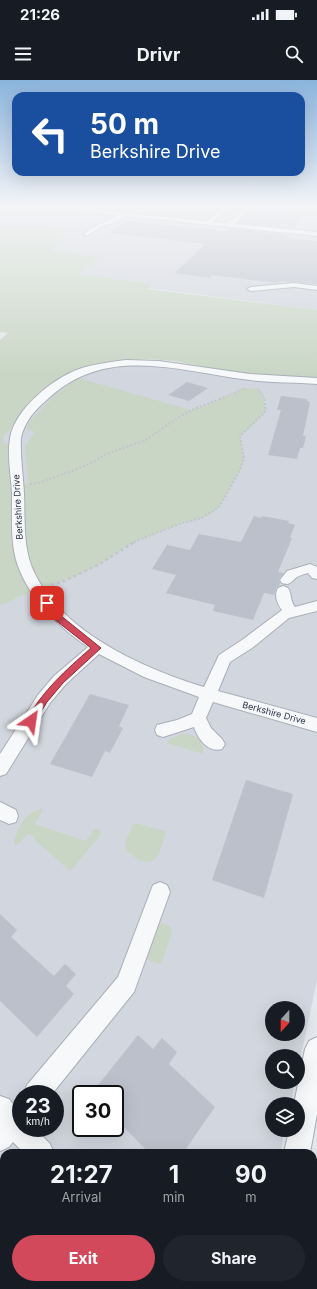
<!DOCTYPE html>
<html lang="en">
<head>
<meta charset="utf-8">
<style>
  :root { --surface:#171b24; --page:#20242c; --text:#f1f3f6; --muted:#9ea1a6; --accent:#d1495b }
  body { margin:0; font-family:Inter,sans-serif; background:var(--page); color:var(--text); height:100vh; display:flex; flex-direction:column; font-size:15px; white-space:nowrap }
  * { box-sizing:border-box; margin:0 }
  p { font-size:13px; color:var(--muted) }
  .icon { flex:none; width:22px; height:22px; fill:none; stroke:currentColor; stroke-width:2; stroke-linecap:round; stroke-linejoin:round }
  .map { position:relative; flex:1; overflow:hidden }
  .side { position:absolute; left:0px; top:1069px; width:317px; height:140px; display:flex; flex-direction:column; background:var(--surface); border-radius:12px 12px 0 0; box-shadow:0 4px 16px #0002 }
  .side>* { flex:none }
  .top-card { position:absolute; left:12px; top:12px; width:293px; height:84px; border-radius:12px; box-shadow:0 4px 16px #0002; background:#1a4fa0; color:#fff; overflow:hidden }
  .needle { width:26px; rotate:201deg }
  .fabs { position:absolute; left:265px; top:921px; display:grid; gap:8px }
  .fabs a { display:grid; place-items:center; width:40px; height:40px; border-radius:50%; background:var(--surface); box-shadow:0 4px 16px #0002; font-size:20px }
  .speed { position:absolute; left:12px; top:1005px; display:flex; gap:8px; font-size:20px; font-weight:700; text-align:center }
  .speed>* { display:grid; place-content:center; width:52px; height:52px; border-radius:50%; background:var(--surface); box-shadow:0 4px 16px #0002; line-height:1 }
  .speed small { font-size:10px; font-weight:400 }
  .speed .limit { border:2px solid #111; border-radius:6px; background:#fff; color:#111 }
  .pin { position:absolute; display:grid; place-items:center; width:34px; height:34px; color:#fff; margin:-17px; border-radius:8px; box-shadow:0 2px 6px #0006 }
  .me { position:absolute; width:44px; margin:-22px; rotate:32deg; stroke-linejoin:round; filter:drop-shadow(0 0 3px #0008) }
  .turn { display:flex; align-items:center; gap:14px; height:84px; padding:0 12px; font-size:18px }
  .turn .icon { width:52px; height:52px; stroke-width:2.5 }
  .turn b { display:block; font-size:28px; line-height:34px }
  .eta { display:flex; justify-content:space-evenly; align-items:center; height:68px; text-align:center }
  .eta b { font-size:24px; font-weight:700; line-height:28px }
  .primary-button { display:flex; gap:8px; margin-top:auto; padding:8px 12px }
  .primary-button a { flex:1; height:46px; border-radius:24px; background:var(--accent); color:#fff; font-size:16px; font-weight:700; line-height:46px; text-align:center }
  .primary-button a+a { background:var(--page); color:var(--text) }
  .status { display:flex; justify-content:space-between; align-items:center; height:28px; padding:0 20px; background:var(--surface); direction:ltr }
  .status svg { height:11px; fill:currentColor }
  header { display:flex; justify-content:space-between; align-items:center; height:52px; padding:0 12px; background:var(--surface); font-size:18px; font-weight:700 }
  .map>svg:first-child { display:block }
  .built { fill:#d2d6de; fill-rule:evenodd }
  .green { fill:#c9d6c5 }
  .building { fill:#bbc0ca }
  .lines { fill:none; stroke-linecap:round; stroke-linejoin:round }
  .minor-casing { stroke:#a9aeb7; stroke-width:2 }
  .path-far2 { stroke:#c2c5cb; stroke-width:1.5; stroke-dasharray:1.5 1.5; stroke-linecap:butt }
  .path-far1 { stroke:#c2c5cb; stroke-width:2; stroke-dasharray:2 2; stroke-linecap:butt }
  .path { stroke:#c2c5cb; stroke-width:2.5; stroke-dasharray:3 3; stroke-linecap:butt }
  .minor { fill:#f7f8fa; fill-rule:evenodd }
  .route { fill:#d1495b; stroke:#882f3b }
  .labels { text-anchor:middle; stroke-width:3; stroke-linejoin:round; paint-order:stroke }
  .far-street-label { font-size:9px; fill:#2b3445; stroke:#f4f6f9 }
</style>
</head>
<body>
<div class="status"><b>21:26</b><svg viewBox="0 0 49 12"><path d="M0 12V9h3v3zM5 12V6h3v6zM10 12V3h3v9zM15 12V0h3v12zM26 1h20v11H26zM47 4h2v5h-2z"/></svg></div>
<header><svg class="icon" aria-label="menu" viewBox="0 0 24 24"><path d="M4 6h16M4 12h16M4 18h16"/></svg>Drivr<svg class="icon" aria-label="search" viewBox="0 0 24 24"><circle cx="10" cy="10" r="6"/><path d="M15 15l6 6"/></svg></header>
<div class="map">
<svg width="317" height="1209" viewBox="0 0 317 1209">
  <rect width="100%" height="100%" fill="#e4e7ec"/>
  <!-- built -->
  <path class="built" d="M0,125H32L317,154V230L148,208L152,205L76,194L101,177L52,170L62,152L56,148L47,146L0,147Z
    M90,125H317V152L84,128Z
    M0,269L124,285L168,286L248,300L317,304V900L298,990V976H272V1002H295L291,1024H272V1050H285L280,1073H4V1205H210L208,1209H0ZM272,928H298V954H272ZM21,1014H55V1048H21ZM81,1014H115V1048H81Z"/>
  <!-- green -->
  <path class="green" d="M47,146L56,148L62,152L63,158L52,170L101,177L77,194L152,204L148,209L317,230V298L271,297L232,292L174,281L148,279L122,280L93,285L27,327L15,342L10,351L4,354L3,362L10,366L12,405L28,404L25,366L35,352L28,349L27,346L30,341L55,315L78,298L191,330L175,339L173,342L194,329L202,327L245,308L258,309L261,312L266,330L258,341L240,356L244,378L240,390L219,427L212,433L202,438L179,444L130,464L98,485L64,501L17,517L10,522L0,525V260L8,253L0,252V147Z
    M181,654C194,654 206,659 203,674L167,663L170,659Z
    M40,729H42V731L35,744L86,761L94,749H98L101,752L99,757L70,791L34,759L35,756L28,754L19,764L15,765L14,763C17,747 24,735 40,729Z
    M135,743L164,751L166,752L159,774L155,779L149,782L140,781L127,771L125,766L126,760L133,745Z
    M162,843L167,844L171,847L172,853L162,881L160,884L146,879L158,847Z
    M223,1205H285L288,1209H220Z"/>
  <!-- building -->
  <path class="building" d="M253,127L307,132L294,148L238,143Z
    M127,141L228,151L231,149L289,155L287,158L317,161V204L281,201L277,203L212,195L210,198L175,193L205,164L110,153Z
    M187,302L208,308L189,321L168,315Z
    M281,316L307,319V321L310,322L303,356H306L303,368H300L297,379L268,375L281,330H277Z
    M254,436L261,438L262,436L289,441L288,443L295,445L290,457L292,458L278,492L284,493L278,500L280,503L279,506L277,507L274,515L264,513L253,540L213,531L215,525L166,513L176,495L152,489L167,465L190,470L199,454L241,462Z
    M90,614L129,625L119,646L123,648L110,673L105,671L92,697L50,684Z
    M246,700L293,714L264,818L212,800Z
    M0,834L17,850L11,857L54,896L65,884L76,894L66,906L74,914L37,957L0,921Z
    M138,955L153,969L162,958L177,972L169,984L215,1027L183,1073H149L115,1038V1014H91Z"/>
  <g class="lines">
    <!-- minor casing -->
    <g class="minor-casing">
      <path id="minor" d="M29,125H45L207,141L225,125H231L213,142L228,143L247,125L250,127L235,144L317,152V156L125,136L111,144L102,146L87,156L84,154L85,153C95,145 106,142 117,135L32,127Z
        M294,203L317,206V210L294,207L251,211L247,209L251,207Z
        M126,280L159,281L250,294L317,298V304C295,302 272,303 250,300C182,292 108,264 50,317C36,329 25,340 21,358C20,376 23,395 24,413C25,436 23,462 31,485C56,550 142,588 204,607L219,575L242,560L282,530C277,524 274,515 278,508L283,506L288,508C292,514 290,521 295,527L317,521V531L289,538L252,568L230,582L218,611L317,638V652L213,622L206,638L211,648L222,659L225,664L222,669C208,673 198,659 194,647L163,657L157,655L155,650L157,645L177,640L192,634L199,617L144,597L99,574L66,604L50,623L6,694L0,696V674L38,615L54,596L88,567C56,545 21,511 14,471C11,452 12,432 12,413C11,395 7,376 10,358C15,329 52,299 79,289C94,284 110,282 126,280Z
        M310,484L317,487V499L312,498L308,493C305,494 300,495 297,497C291,501 291,506 282,503L280,500L287,491Z
        M0,722L16,730L18,736L16,742L9,744L0,740Z
        M160,802L167,805L170,812L134,912L52,1014H24L27,1005L118,897L153,805Z
        M317,957V1034L310,1073H284L289,1050H298V1024H294L305,969L309,961Z
        M0,1016L9,1019L13,1024L21,1020V1048H35L50,1064L54,1073H24L13,1062L9,1067L0,1071Z
        M126,1205H156L157,1209H127Z
        M195,1205H224L223,1209H194Z
        M284,1205H313L314,1209H285Z"/>
    </g>
    <!-- path-far2 -->
    <path class="path-far2" d="M258,309L263,315L264,319
      M220,319L245,308"/>
    <!-- path-far1 -->
    <path class="path-far1" d="M30,404L38,403L72,391L91,383L106,374L146,360L176,339L194,329L222,318
      M134,462L179,444L202,438L219,427L240,390L244,378L240,356L263,334L266,330L264,318"/>
    <!-- path -->
    <path class="path" d="M51,505L64,501L98,485L136,461"/>
    <!-- minor -->
    <use href="#minor" class="minor"/>
  </g>
  <!-- sky -->
  <linearGradient id="sky" x2="0" y2="1"><stop stop-color="#8bb4dd"/><stop offset="0.43" stop-color="#f3f4f6"/><stop offset="1" stop-color="#f3f4f6" stop-opacity="0"/></linearGradient>
  <rect width="317" height="294" fill="url(#sky)"/>
  <!-- route -->
  <path class="route" d="M44,521H50L60,535L101,568L63,603L47,622L34,643H27L26,641C42,611 66,590 91,568L54,539L43,523Z"/>
  <g class="labels">
    <!-- far-street labels -->
    <g class="far-street-label">
      <text transform="translate(18 427) rotate(-93)" y="3">Berkshire Drive</text>
      <text transform="translate(274 633) rotate(15)" y="3">Berkshire Drive</text>
    </g>
  </g>
</svg>
<div class="fabs">
<a><svg class="needle" viewBox="-14 -14 28 28"><path d="M0-13l5 13h-10z" fill="#e53935"/><path d="M0 13l5-13h-10z" fill="#9ea1a6"/></svg></a>
<a><svg class="icon" aria-label="search" viewBox="0 0 24 24"><circle cx="10" cy="10" r="6"/><path d="M15 15l6 6"/></svg></a>
<a><svg class="icon" aria-label="layers" viewBox="0 0 24 24"><path d="M12 4l9 5-9 5-9-5zM3 14l9 5 9-5"/></svg></a>
</div>
<div class="speed"><div>23<small>km/h</small></div><div class="limit">30</div></div>
<div class="pin" style="left:47px;top:523px;background:#d93025"><svg class="icon" aria-label="arrive" viewBox="0 0 24 24"><path d="M6 21V4h12l-3 4 3 4H6"/></svg></div>
<svg class="me" style="left:31px;top:641px" viewBox="-20 -20 40 40"><path d="M0-17L14 15 0 8-14 15z" fill="#d1495b" stroke="#fff" stroke-width="4"/></svg>
<div class="top-card">
<div class="turn"><svg class="icon" aria-label="left" viewBox="0 0 24 24"><path d="M17 20v-9H6M10 6l-5 5 5 5"/></svg><div><b>50 m</b>Berkshire Drive</div></div>
</div>
<section class="side">
<div class="eta">
<div><b>21:27</b><p>Arrival</p></div>
<div><b>1</b><p>min</p></div>
<div><b>90</b><p>m</p></div>
</div>
<div class="primary-button"><a>Exit</a><a>Share</a></div>
</section>
</div>
</body>
</html>
